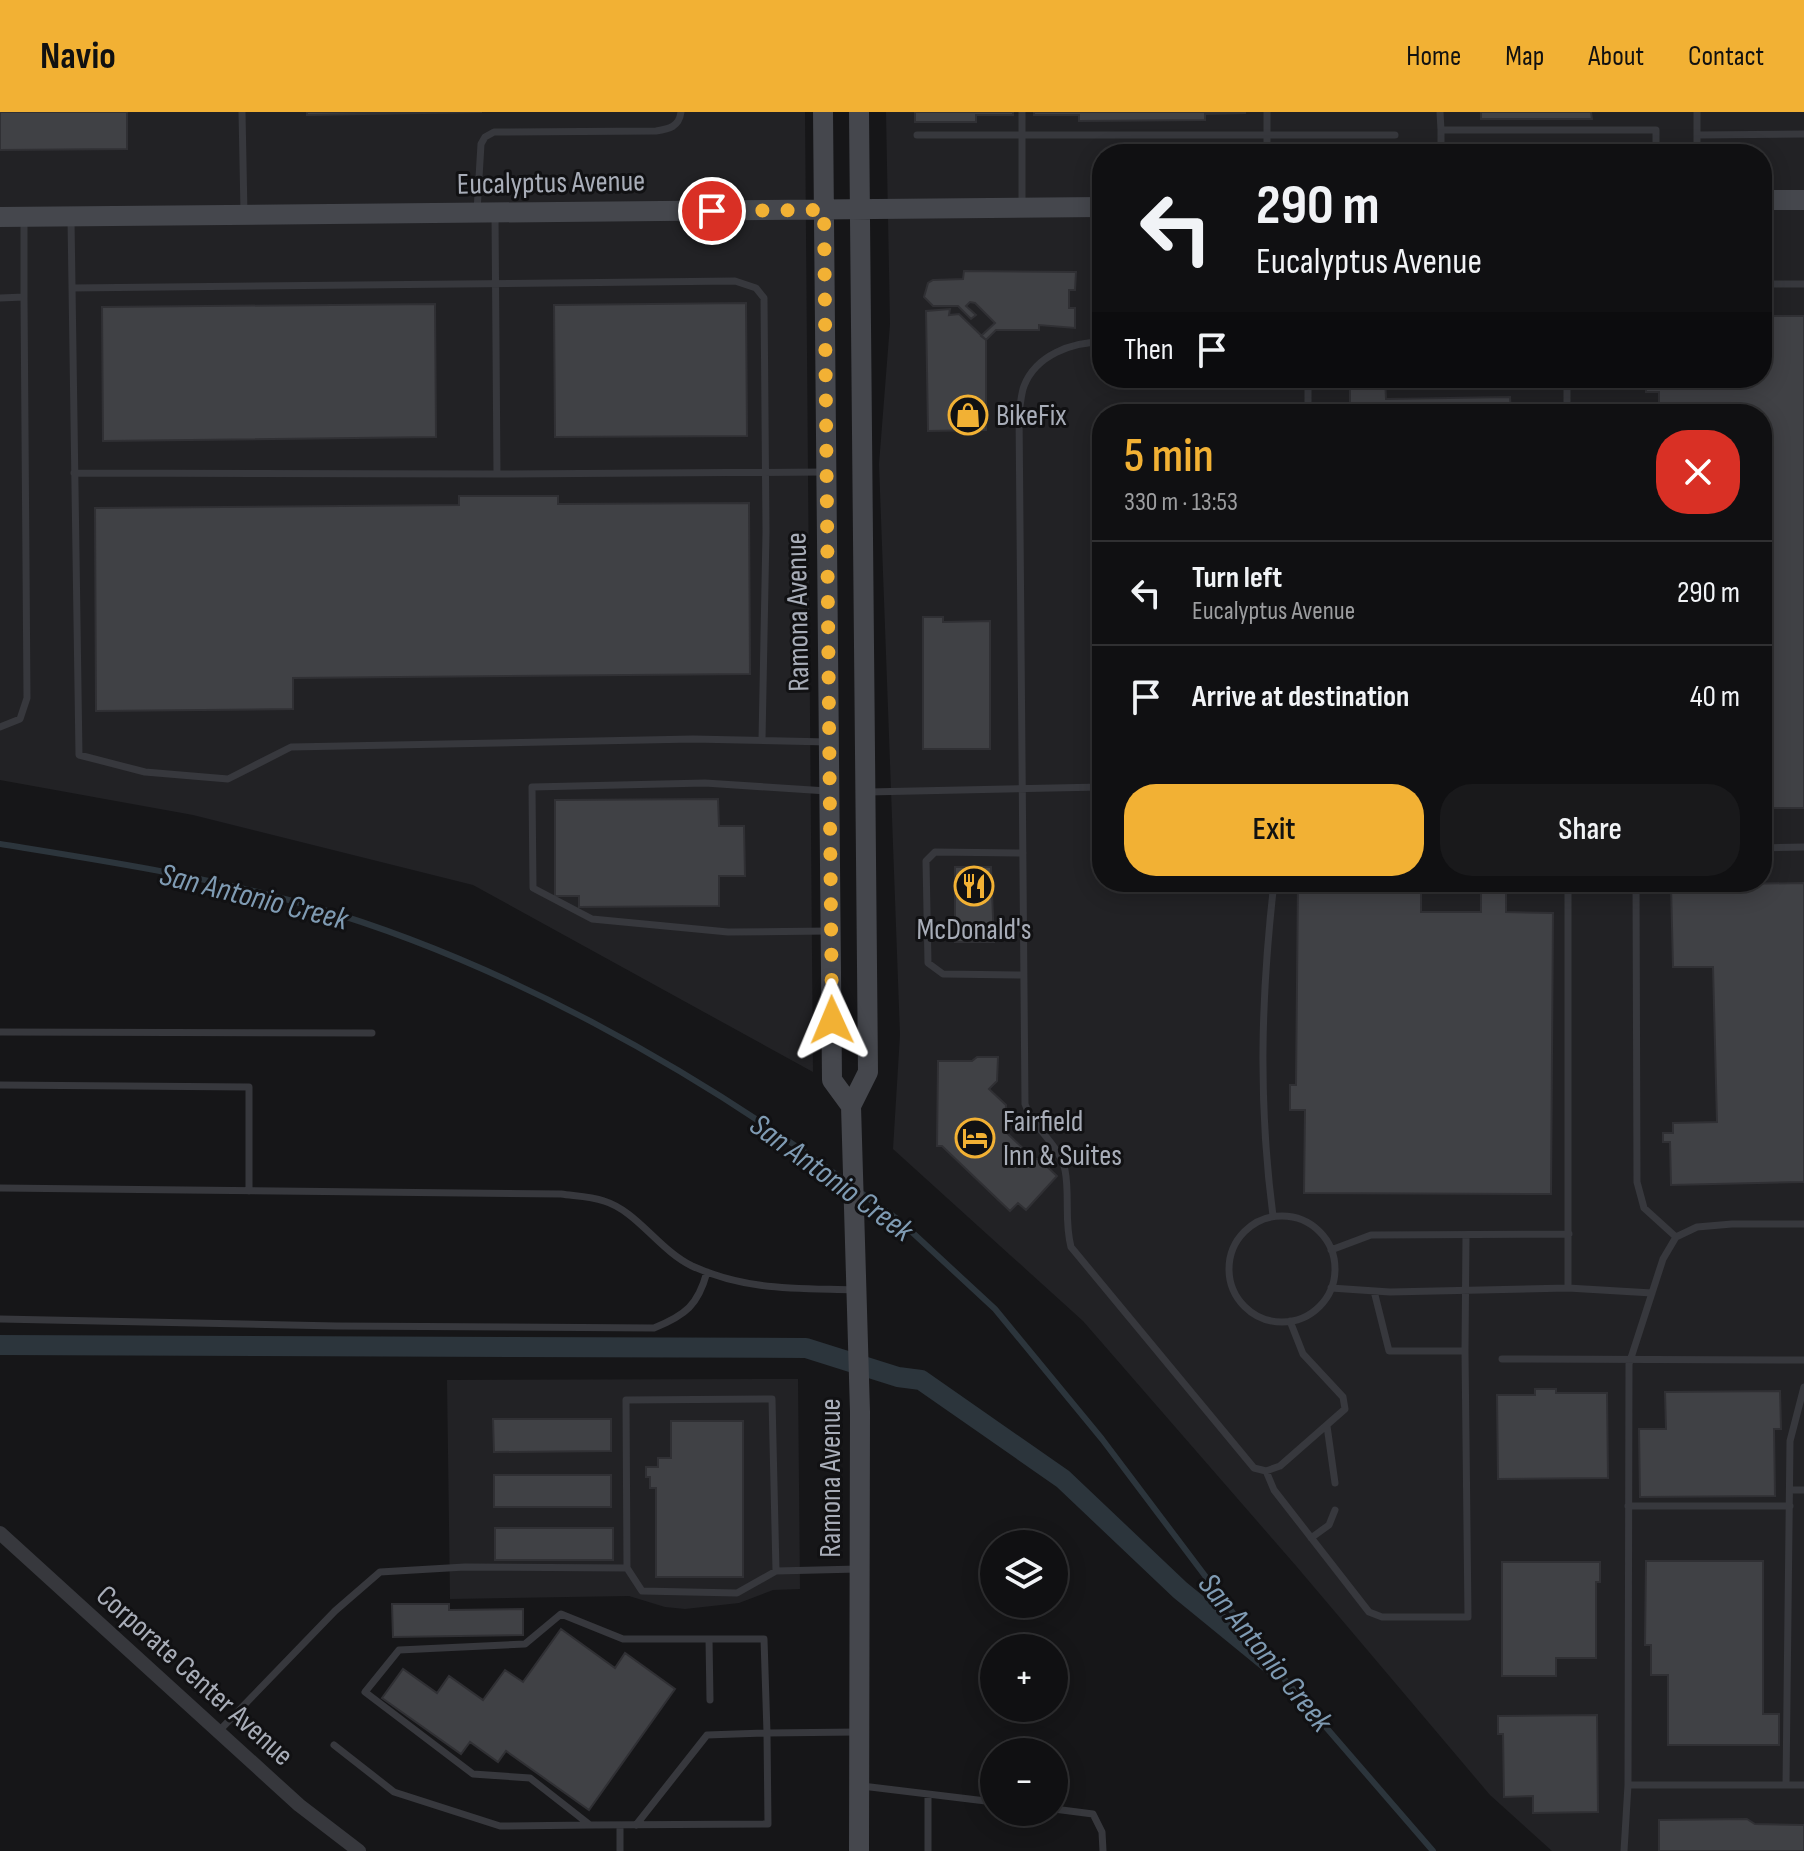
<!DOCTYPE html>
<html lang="en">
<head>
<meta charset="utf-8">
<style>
  :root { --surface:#101012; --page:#19191b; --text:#f1f3f6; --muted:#9c9d9f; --line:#303032; --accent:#f2b134 }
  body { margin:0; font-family:"Sofia Sans Condensed",sans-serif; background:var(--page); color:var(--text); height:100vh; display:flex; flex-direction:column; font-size:30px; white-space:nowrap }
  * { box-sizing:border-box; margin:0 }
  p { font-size:26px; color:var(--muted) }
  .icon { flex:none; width:44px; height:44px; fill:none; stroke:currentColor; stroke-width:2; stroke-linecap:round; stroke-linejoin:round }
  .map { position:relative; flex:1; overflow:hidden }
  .sheet { position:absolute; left:1092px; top:292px; width:680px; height:488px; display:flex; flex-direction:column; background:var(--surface); border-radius:32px; box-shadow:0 4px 20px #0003,0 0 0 2px var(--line) }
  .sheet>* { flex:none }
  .banner { position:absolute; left:1092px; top:32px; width:680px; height:244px; border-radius:32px; box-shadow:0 4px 20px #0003,0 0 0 2px var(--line); background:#101012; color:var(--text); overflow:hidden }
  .fabs { position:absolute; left:980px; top:1418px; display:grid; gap:16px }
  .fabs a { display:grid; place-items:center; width:88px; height:88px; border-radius:50%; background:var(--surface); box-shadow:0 4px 20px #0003,0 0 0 2px var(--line); font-size:40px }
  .pin { position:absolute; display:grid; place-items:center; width:68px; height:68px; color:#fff; margin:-34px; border:4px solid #fff; border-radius:50%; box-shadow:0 2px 8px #0007 }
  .me { position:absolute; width:88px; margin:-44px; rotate:359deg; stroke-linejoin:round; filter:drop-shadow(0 0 6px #0008) }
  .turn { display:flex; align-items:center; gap:28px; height:168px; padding:0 32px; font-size:36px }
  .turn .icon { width:104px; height:104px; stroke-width:2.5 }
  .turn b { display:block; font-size:56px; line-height:68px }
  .then { display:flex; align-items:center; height:76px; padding:0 32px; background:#0003; gap:16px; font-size:30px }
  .round { display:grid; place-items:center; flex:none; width:84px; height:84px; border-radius:32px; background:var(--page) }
  .summary { display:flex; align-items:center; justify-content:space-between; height:136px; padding:0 32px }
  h1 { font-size:48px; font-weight:600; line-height:60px; color:var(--accent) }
  .primary-button { display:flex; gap:16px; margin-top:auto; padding:16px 32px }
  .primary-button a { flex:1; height:92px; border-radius:32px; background:var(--accent); color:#111; font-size:32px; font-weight:600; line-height:92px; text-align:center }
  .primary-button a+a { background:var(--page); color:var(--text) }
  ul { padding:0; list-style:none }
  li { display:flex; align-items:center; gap:24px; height:104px; padding:0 32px; border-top:2px solid var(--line) }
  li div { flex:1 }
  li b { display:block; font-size:30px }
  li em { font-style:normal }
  header { display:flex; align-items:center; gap:48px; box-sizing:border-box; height:112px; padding:0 40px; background:var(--accent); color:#111 }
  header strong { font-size:38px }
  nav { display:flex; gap:44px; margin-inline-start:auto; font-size:28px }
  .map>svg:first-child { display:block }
  .built { fill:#222225; fill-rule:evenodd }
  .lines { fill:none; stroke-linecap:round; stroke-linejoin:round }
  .stream { stroke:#2c353c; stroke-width:6 }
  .canal { stroke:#2c353c; stroke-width:20 }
  .building { fill:#404145; stroke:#303034; stroke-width:2 }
  .lane { stroke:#37383d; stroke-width:7 }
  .street { stroke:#37383d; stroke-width:14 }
  .secondary { stroke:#45474d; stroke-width:20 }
  .route { stroke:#f2b134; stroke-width:14; stroke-dasharray:0 25.2 }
  .labels { text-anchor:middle; stroke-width:6; stroke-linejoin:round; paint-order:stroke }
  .street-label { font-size:30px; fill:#a8adb8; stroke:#111113 }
  .poi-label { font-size:30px; fill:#a8adb8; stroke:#111113; text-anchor:start }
  .water-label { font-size:32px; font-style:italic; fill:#7f9bb3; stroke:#111113 }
</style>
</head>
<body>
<header>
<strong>Navio</strong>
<nav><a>Home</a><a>Map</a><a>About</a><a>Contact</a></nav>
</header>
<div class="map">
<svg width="1804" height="1739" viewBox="0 0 1804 1739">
  <rect width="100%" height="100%" fill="#161618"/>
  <!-- built -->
  <path class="built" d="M0,0H805L813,960L473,773L193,703L0,668Z
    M886,0H1804V1739H1552L1490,1683L1297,1455L1083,1209L893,1037L900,923L879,352L890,212ZM1102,42H1762V266H1102ZM1102,302H1762V770H1102Z
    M798,1267L800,1477L773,1478L739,1491L685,1497L665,1495L629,1484L450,1487L447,1268Z"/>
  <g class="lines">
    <!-- stream -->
    <path class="stream" d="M0,732C105,749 211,765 314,795C502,850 690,955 848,1071
      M857,1078L900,1109L995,1197L1102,1327L1273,1554L1433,1739"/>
    <!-- canal -->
    <path class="canal" d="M0,1233L806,1236L898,1265L921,1268L1063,1367L1180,1478L1273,1554"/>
  </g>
  <!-- building -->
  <path class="building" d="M0,0H127V37L0,38Z
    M307,0H482L307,3Z
    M915,0H1013V3H976V10H915Z
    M1034,0H1245V1L1205,2V8L1079,9V3H1034Z
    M1481,0H1591L1592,7H1481Z
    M964,159L1076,160L1075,178H1069V196H1075V216L1039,213V218H996L986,228L981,224L995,211L975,191L970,190L966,194L976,203L971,207L958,194H933L924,185L928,171L933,168L963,167Z
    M746,191L747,324L555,325L554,193Z
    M435,192L436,325L103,329L102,195Z
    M950,197L949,203L959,202L986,228V318L928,319L926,199Z
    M1762,204H1804V696H1762V302H1712V297H1672V302H1659V280H1646V266H1762Z
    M1350,266H1385L1386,287L1510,285L1511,302H1350Z
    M459,384H558V392L749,391L750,562L293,566V597L96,599L95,396L459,393Z
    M923,505H943V510L990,509V637H923Z
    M718,687L719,714H744L745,764H719V794L579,795V784H555V688Z
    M955,755H991L994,830H955Z
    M1298,770H1421V800H1481V770H1506V800L1553,801L1551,1082L1304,1081L1305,998H1290V973H1296Z
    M1804,771V1070L1671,1073L1670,1030H1663V1021H1673V1011L1717,1010L1713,855H1673L1671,773Z
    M977,945H998L997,969L989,977L1006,993L1005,1019L1034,1047H1039L1057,1064L1026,1098L1018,1091L1010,1099L942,1034H937L938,949H972Z
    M1535,1277H1556V1281H1607L1608,1366L1498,1367L1497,1283H1535Z
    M1780,1279L1781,1317H1774L1775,1384L1640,1385L1639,1317H1666L1665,1280Z
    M493,1307H611V1339L494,1340Z
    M671,1309H743V1465H656V1376H650V1365H646V1355H658V1346H671Z
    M494,1363H611V1395H494Z
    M495,1416H613V1448H495Z
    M1646,1449H1763V1602H1779V1633H1668V1563H1651V1533H1645Z
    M1502,1450H1600V1470H1596V1546H1556V1564H1502Z
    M392,1492H449V1498L523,1497V1523L393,1525Z
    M561,1517L615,1556L625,1541L675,1577L589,1698L506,1639L498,1650L470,1630L461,1642L382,1586L403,1557L437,1581L449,1564L483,1588L505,1558L523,1570Z
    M1597,1603L1598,1700L1533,1701V1684L1504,1685L1503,1622H1498V1604Z
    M1747,1707L1755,1712L1804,1713V1739H1659V1708Z"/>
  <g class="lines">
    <!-- lane -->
    <path class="lane" d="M242,0L244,101
      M1022,0V94
      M1267,0V42
      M1440,0L1441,18
      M1697,0V23
      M917,23H1395
      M1441,42V18H1656V42
      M1697,42V23L1804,22
      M477,99L481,32L485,25L494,20L656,19C669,17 679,15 681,0
      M495,103L497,362L825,360
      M71,107L79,643L145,660L228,667L291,635L693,627L828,630
      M1762,172H1804
      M72,176L735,169L756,176L764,186L766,420L762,628
      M0,186L24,185V108
      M1102,230C1072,230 1036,243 1024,274C1021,282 1021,291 1019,299L1025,992C1033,1017 1059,1031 1065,1058C1070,1083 1064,1109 1071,1135L1254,1356L1266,1359L1280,1354L1345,1297L1343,1285L1303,1242L1290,1209
      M1567,266V302
      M1308,302V266
      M74,361L497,362
      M0,615L20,607L27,586L24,185
      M827,679L705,671L532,675L533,776L592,807L728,820L829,819
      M868,680L1102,675
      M1762,736L1804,735
      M1023,741L935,740L926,749L928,851L943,862L1024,863
      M1568,770V1176
      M1636,770L1637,1070L1644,1096L1676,1125
      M0,920L372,921
      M0,973L249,975V1079
      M0,1076L561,1082C575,1084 590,1084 604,1089C637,1099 659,1138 692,1154C747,1179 797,1176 855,1178
      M1273,1104C1258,989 1261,885 1274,770
      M1229 1157a53 53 0 1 1 106 0a53 53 0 1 1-106 0Z
      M1331,1138L1371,1123L1569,1122
      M1331,1176L1390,1180L1568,1176L1652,1181
      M1374,1179L1389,1239H1465L1466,1123
      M0,1207L337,1214L654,1216C686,1203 698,1193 707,1160
      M1502,1247L1804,1248
      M1327,1314L1335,1371
      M1266,1359L1274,1378L1369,1500L1382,1505H1468L1465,1239
      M1790,1378H1804
      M1628,1394H1790
      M1311,1426L1329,1413L1335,1398
      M776,1459L772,1287L626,1288L627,1456L642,1479L737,1481L776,1459L858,1457
      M709,1527L710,1588
      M219,1619L335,1499L380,1460L465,1455L627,1456
      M334,1633L394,1680L500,1714L590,1713L530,1666L473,1662L365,1580L399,1538L525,1532L561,1502L623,1527H764L767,1621L857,1620
      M1628,1673H1804
      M1786,1673L1790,1329L1804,1275
      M862,1674L994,1690
      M1054,1697L1093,1702L1102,1720L1103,1739
      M590,1713L768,1712L767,1621L707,1623L636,1713
      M620,1713V1739
      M928,1739V1682
      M1624,1739L1628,1673L1629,1252L1663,1147L1676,1125L1697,1115L1732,1112H1804"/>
    <!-- street -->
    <path class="street" d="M0,1421L299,1693L359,1739"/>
    <!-- secondary -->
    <path class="secondary" d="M823,0L832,968L851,994
      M859,0L868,960L851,994L860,1300L859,1739
      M1762,88H1804
      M0,105L1102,95"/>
  </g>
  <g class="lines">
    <!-- route -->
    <path class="route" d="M712,99L824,98L832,908"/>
  </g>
  <!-- icons -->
  <defs>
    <g id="shop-ring" transform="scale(2)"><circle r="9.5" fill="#111113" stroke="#f2b134" stroke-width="1.5"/><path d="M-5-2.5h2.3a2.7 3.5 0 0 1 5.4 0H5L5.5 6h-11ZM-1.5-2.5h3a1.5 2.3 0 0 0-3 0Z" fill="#f2b134"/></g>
    <g id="restaurant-ring" transform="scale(2)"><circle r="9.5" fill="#111113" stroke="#f2b134" stroke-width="1.5"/><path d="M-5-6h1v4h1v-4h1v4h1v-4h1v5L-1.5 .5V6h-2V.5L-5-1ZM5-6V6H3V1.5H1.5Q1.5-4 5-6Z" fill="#f2b134"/></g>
    <g id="hotel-ring" transform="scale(2)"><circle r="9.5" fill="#111113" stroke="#f2b134" stroke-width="1.5"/><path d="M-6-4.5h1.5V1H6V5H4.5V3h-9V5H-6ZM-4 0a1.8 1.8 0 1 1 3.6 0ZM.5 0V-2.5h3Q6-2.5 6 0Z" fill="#f2b134"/></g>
  </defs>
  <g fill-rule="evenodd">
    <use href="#shop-ring" x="968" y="303"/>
    <use href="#restaurant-ring" x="974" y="774"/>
    <use href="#hotel-ring" x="975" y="1026"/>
  </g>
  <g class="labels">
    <!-- street labels -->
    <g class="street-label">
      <text transform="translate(551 70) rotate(-1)" y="10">Eucalyptus Avenue</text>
      <text transform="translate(797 500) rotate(-91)" y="10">Ramona Avenue</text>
      <text transform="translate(830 1366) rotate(-90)" y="10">Ramona Avenue</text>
      <text transform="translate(195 1563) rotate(42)" y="10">Corporate Center Avenue</text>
    </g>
    <!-- poi labels -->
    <g class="poi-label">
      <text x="996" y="313">BikeFix</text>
      <text x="974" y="827" text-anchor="middle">McDonald's</text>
      <text x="1003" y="1019">Fairfield<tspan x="1003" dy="34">Inn &amp; Suites</tspan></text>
    </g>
    <!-- water labels -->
    <g class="water-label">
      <text transform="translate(254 784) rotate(14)" y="11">San Antonio Creek</text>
      <text transform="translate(832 1065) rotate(36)" y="11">San Antonio Creek</text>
      <text transform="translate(1266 1540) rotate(51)" y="11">San Antonio Creek</text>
    </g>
  </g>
</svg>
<div class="fabs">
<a><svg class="icon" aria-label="layers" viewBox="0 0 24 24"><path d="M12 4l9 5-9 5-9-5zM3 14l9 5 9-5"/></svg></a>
<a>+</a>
<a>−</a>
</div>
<div class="pin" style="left:712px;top:99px;background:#d93025"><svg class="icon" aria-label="arrive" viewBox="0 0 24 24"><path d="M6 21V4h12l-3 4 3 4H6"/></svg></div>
<svg class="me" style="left:832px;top:908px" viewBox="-20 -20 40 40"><path d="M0-17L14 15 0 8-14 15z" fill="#f2b134" stroke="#fff" stroke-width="4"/></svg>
<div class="banner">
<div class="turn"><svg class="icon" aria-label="left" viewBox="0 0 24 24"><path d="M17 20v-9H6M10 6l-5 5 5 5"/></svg><div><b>290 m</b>Eucalyptus Avenue</div></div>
<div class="then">Then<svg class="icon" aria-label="arrive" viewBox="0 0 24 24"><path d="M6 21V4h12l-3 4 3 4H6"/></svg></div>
</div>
<section class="sheet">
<div class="summary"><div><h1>5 min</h1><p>330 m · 13:53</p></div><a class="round" style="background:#d93025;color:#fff"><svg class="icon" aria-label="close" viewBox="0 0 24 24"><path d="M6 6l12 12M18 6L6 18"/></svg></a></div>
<ul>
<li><svg class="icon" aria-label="left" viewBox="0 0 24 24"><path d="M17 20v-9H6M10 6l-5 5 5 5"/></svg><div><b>Turn left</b><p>Eucalyptus Avenue</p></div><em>290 m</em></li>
<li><svg class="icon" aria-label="arrive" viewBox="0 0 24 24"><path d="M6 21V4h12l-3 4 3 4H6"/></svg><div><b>Arrive at destination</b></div><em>40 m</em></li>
</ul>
<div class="primary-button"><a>Exit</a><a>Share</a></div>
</section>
</div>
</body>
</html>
